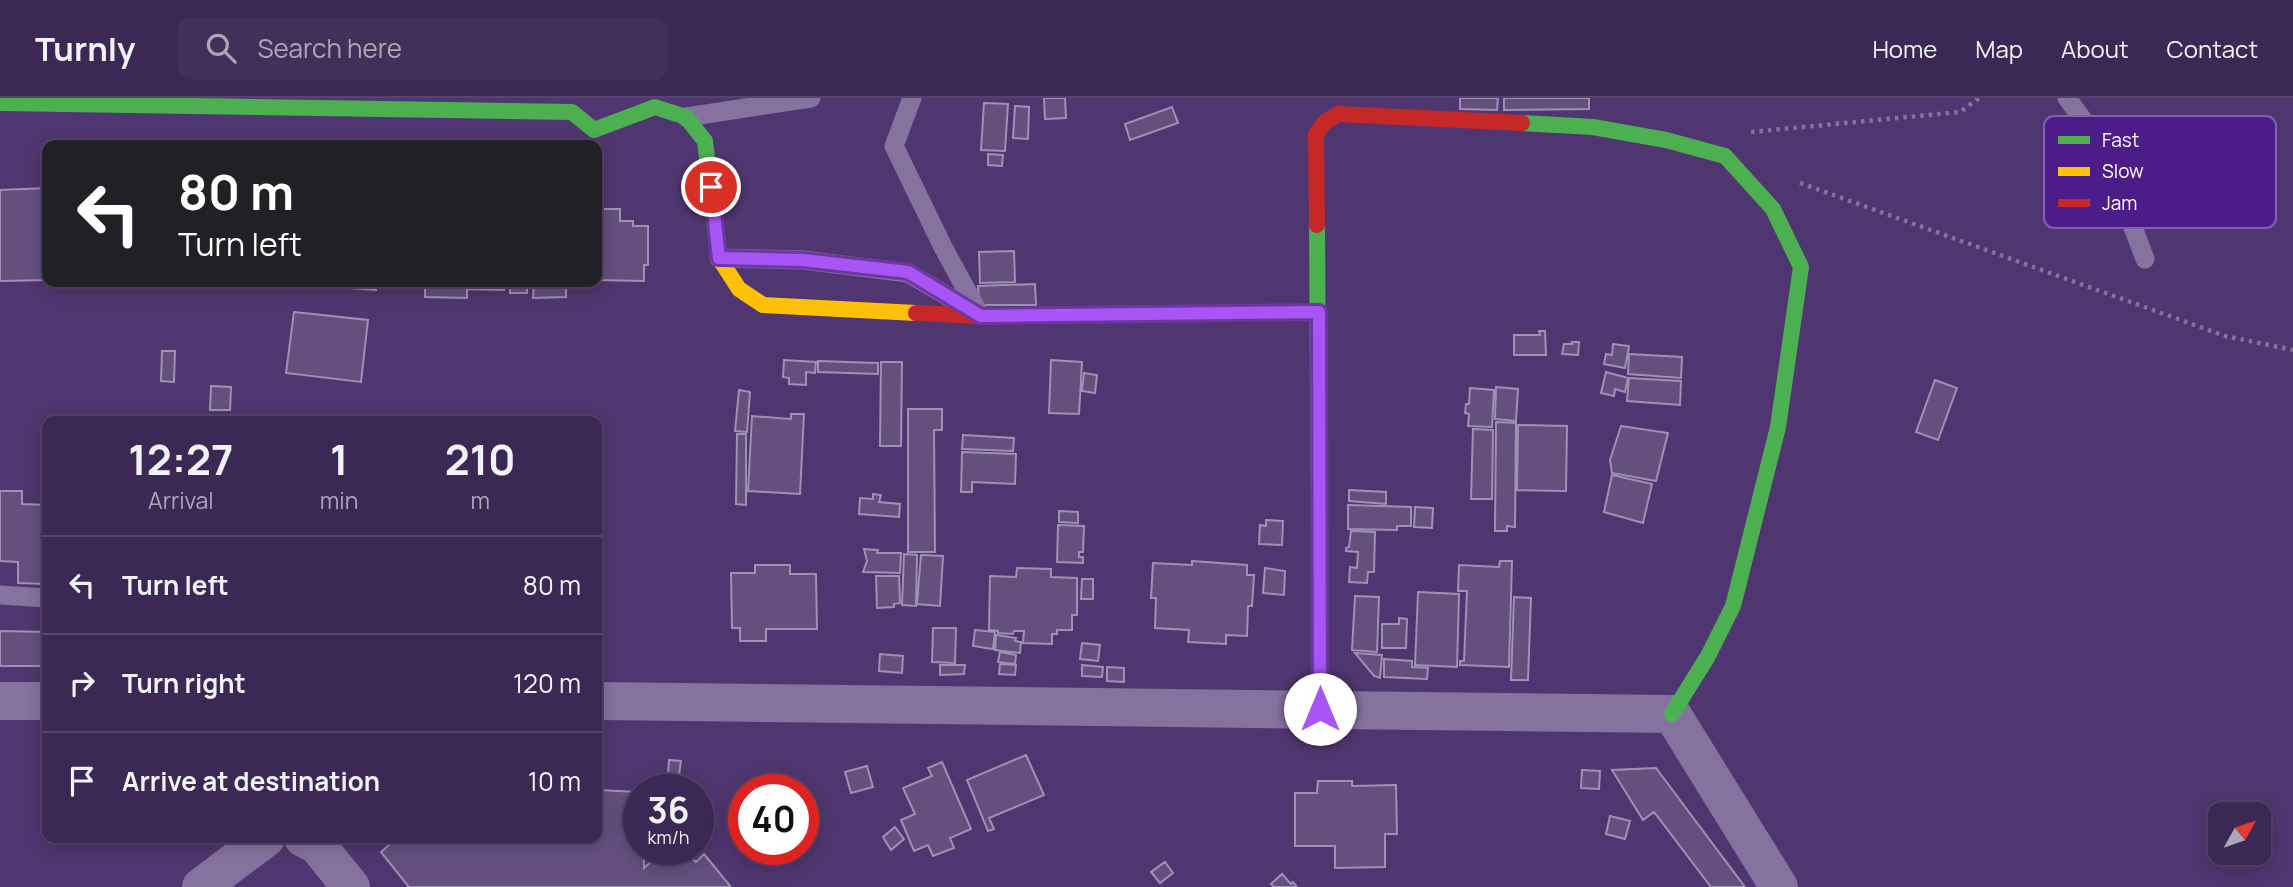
<!DOCTYPE html>
<html lang="en">
<head>
<meta charset="utf-8">
<style>
  :root { --surface:#3c2854; --page:#43305a; --text:#f1f3f6; --muted:#aca6b8; --line:#55446b }
  body { margin:0; font-family:Manrope,sans-serif; background:var(--page); color:var(--text); height:100vh; display:flex; flex-direction:column; font-size:26px; white-space:nowrap }
  * { box-sizing:border-box; margin:0 }
  p { font-size:23px; color:var(--muted) }
  .icon { flex:none; width:38px; height:38px; fill:none; stroke:currentColor; stroke-width:2; stroke-linecap:round; stroke-linejoin:round }
  .map { position:relative; flex:1; overflow:hidden }
  .details { position:absolute; left:42px; top:318px; width:560px; height:427px; display:flex; flex-direction:column; background:var(--surface); border-radius:14px; box-shadow:0 4px 18px #0003,0 0 0 2px var(--line) }
  .details>* { flex:none }
  .guide { position:absolute; left:42px; top:42px; width:560px; height:147px; border-radius:14px; box-shadow:0 4px 18px #0003,0 0 0 2px var(--line); background:#202124; color:#fff; overflow:hidden }
  .needle { width:46px; rotate:50deg }
  .controls { position:absolute; left:2208px; top:704px; display:grid; gap:14px }
  .controls a { display:grid; place-items:center; width:63px; height:63px; border-radius:14px; background:var(--surface); box-shadow:0 4px 18px #0003,0 0 0 2px var(--line); font-size:35px }
  .speed { position:absolute; left:623px; top:676px; display:flex; gap:14px; font-size:35px; font-weight:700; text-align:center }
  .speed>* { display:grid; place-content:center; width:91px; height:91px; border-radius:50%; background:var(--surface); box-shadow:0 4px 18px #0003,0 0 0 2px var(--line); line-height:1 }
  .speed small { font-size:18px; font-weight:400 }
  .speed .limit { border:10px solid #d22; background:#fff; color:#111 }
  .pin { position:absolute; display:grid; place-items:center; width:60px; height:60px; color:#fff; margin:-30px; border:4px solid #fff; border-radius:50%; box-shadow:0 2px 7px #0007 }
  .me { position:absolute; width:77px; margin:-38px; rotate:0deg; stroke-linejoin:round; filter:drop-shadow(0 0 5px #0008) }
  .turn { display:flex; align-items:center; gap:24px; height:147px; padding:0 21px; font-size:32px }
  .turn .icon { width:91px; height:91px; stroke-width:2.5 }
  .turn b { display:block; font-size:49px; line-height:60px }
  .eta { display:flex; justify-content:space-evenly; align-items:center; height:119px; text-align:center }
  .eta b { font-size:42px; font-weight:700; line-height:49px }
  ul { padding:0; list-style:none }
  li { display:flex; align-items:center; gap:21px; height:98px; padding:0 21px; border-top:2px solid var(--line) }
  li div { flex:1 }
  li b { display:block; font-size:26px }
  li em { font-style:normal }
  header { display:flex; align-items:center; gap:42px; box-sizing:border-box; height:98px; padding:0 35px; background:var(--surface); border-bottom:2px solid var(--line) }
  header strong { font-size:33px }
  nav { display:flex; gap:38px; margin-inline-start:auto; font-size:24px }
  .search { width:490px; height:63px; background:var(--page); display:flex; align-items:center; gap:18px; box-sizing:border-box; padding:0 24px; border-radius:14px; color:var(--muted); font-size:26px }
  .map>svg:first-child { display:block }
  .building { fill:#644f7f; stroke:#a090b3; stroke-width:2 }
  .lines { fill:none; stroke-linecap:round; stroke-linejoin:round }
  .path { stroke:#86729e; stroke-width:4.5; stroke-dasharray:3.5 5; stroke-linecap:butt }
  .lane { stroke:#86729e; stroke-width:19 }
  .street { stroke:#86729e; stroke-width:38 }
  .fast { stroke:#4caf50; stroke-width:16 }
  .slow { stroke:#ffc107; stroke-width:16 }
  .jam { stroke:#c62828; stroke-width:16 }
  .route-casing { stroke:#6d37a1; stroke-width:18 }
  .route { stroke:#a855f7; stroke-width:12 }
  .key { fill:#4c1d89; stroke:#8261ac; stroke-width:2 }
  .key-label { font-size:19px; fill:#fff }
</style>
</head>
<body>
<header>
<strong>Turnly</strong>
<div class="search"><svg class="icon" aria-label="search" viewBox="0 0 24 24"><circle cx="10" cy="10" r="6"/><path d="M15 15l6 6"/></svg>Search here</div>
<nav><a>Home</a><a>Map</a><a>About</a><a>Contact</a></nav>
</header>
<div class="map">
<svg width="2293" height="789" viewBox="0 0 2293 789">
  <rect width="100%" height="100%" fill="#503670"/>
  <!-- building -->
  <path class="building" d="M1044,0H1065L1066,20L1045,21Z
    M1460,0H1498L1497,12L1460,11Z
    M1504,0H1589V11L1504,12Z
    M984,5L1008,6L1005,53L981,52Z
    M1015,8L1029,9L1028,41L1013,40Z
    M1172,9L1178,25L1130,42L1125,26Z
    M988,56L1003,57L1002,68L988,67Z
    M47,90V182L0,183V92Z
    M600,111H620V123H633V128H648V167H644V183L597,182V114H600Z
    M1014,153L1015,184L980,185L979,154Z
    M158,184H235V185L158,186Z
    M305,184H376V192L305,187Z
    M393,184H504V192L467,191V200L425,199V187L393,186Z
    M510,184H527V195H510Z
    M534,184H557V188H566V199L533,200Z
    M1035,186L1036,207H979L978,188Z
    M294,214L368,222L361,284L286,275Z
    M1539,233H1545L1546,257H1514V237H1540Z
    M1572,244H1579L1578,257L1562,256L1564,246H1572Z
    M1613,246L1629,248L1625,270L1604,266L1606,256L1612,257Z
    M162,253H175L174,284L161,283Z
    M1629,256L1682,259L1681,280L1628,276Z
    M784,262L816,264L815,275L806,274V287L789,286V280L783,279Z
    M1051,262L1082,264L1079,316L1049,315Z
    M818,263L878,265V276L818,274Z
    M881,264H902L901,348H880Z
    M1606,274L1628,280L1625,294L1615,291L1614,298L1601,295Z
    M1084,275L1097,277L1095,295L1082,293Z
    M1629,280L1681,283L1680,307L1627,303Z
    M1935,282L1957,290L1938,342L1916,334Z
    M211,288L231,289L230,312H210Z
    M1496,289L1518,291L1516,323L1495,321Z
    M1470,290L1494,292L1492,329L1468,328L1469,316L1465,315L1466,306H1469Z
    M739,292L750,294L747,334L735,333Z
    M908,311H942V332H934L935,454H908Z
    M791,316H804L800,396L748,393L752,318L791,321Z
    M1496,324L1516,325L1515,429L1507,428V433H1495Z
    M1518,327L1567,328L1566,393L1517,392Z
    M1621,328L1668,335L1656,383L1612,375L1610,362Z
    M1473,331L1493,332L1492,401H1471Z
    M737,336H746V407L736,406Z
    M963,337L1014,340L1013,353L962,351Z
    M962,354L1016,356L1015,386L972,384V394H961Z
    M1612,377L1652,386L1643,425L1604,414Z
    M1349,392L1386,394V406L1349,403Z
    M0,393H22V406L47,407V486L18,485V464L0,463Z
    M873,396L881,397L879,404L900,406L899,419L859,416L860,400L873,401Z
    M1348,407L1411,409V428H1397V432L1348,431Z
    M1415,409L1433,410L1432,430L1414,429Z
    M1059,413L1078,414V425L1059,424Z
    M1266,422L1283,423L1282,447L1259,446L1260,427L1266,428Z
    M1058,427L1084,428L1083,454H1079V459H1083V465L1057,464Z
    M1351,433L1375,434L1374,474H1368L1367,485L1349,484L1350,469L1357,470L1358,454L1346,453V450L1349,449Z
    M864,451L878,452L877,455H901L900,475L863,474L867,463Z
    M904,456L917,457L916,508L902,507Z
    M921,457L943,458L940,508L917,506Z
    M1192,463L1247,467V477H1254L1252,508H1248L1247,538L1226,537V546L1188,544L1189,532L1155,530L1156,500H1151L1153,465L1192,467Z
    M1500,463H1512L1509,569L1460,567V563H1464L1467,493H1458L1459,467L1499,469Z
    M755,467H790V476H816L817,531H766V543H740V530H732L731,475H755Z
    M1017,470L1051,471V479L1077,480V517H1072V532H1057V536H1052V546L1023,545L1024,533H1014L1013,536L998,535V533L989,532L990,478L1016,479Z
    M1265,470L1285,473L1284,497L1263,495Z
    M876,478H899L900,505L894,506V509L877,510Z
    M1082,481H1093V501H1081Z
    M1418,494L1459,496L1457,569L1415,567Z
    M1355,498L1379,499L1377,554L1352,552Z
    M1514,499L1531,500L1528,582H1511Z
    M1399,520L1407,521L1406,550H1382V526H1399Z
    M933,530H956L955,565L932,564Z
    M975,532L995,534L993,551L973,548Z
    M0,533L47,534V568H0Z
    M996,537L1016,540L1015,543L1021,544L1020,555L995,552Z
    M1082,545L1100,547L1098,563L1080,561Z
    M1000,554L1016,557L1015,566L998,564Z
    M1355,555L1382,557L1380,580L1374,578Z
    M880,556L903,558L902,575L879,573Z
    M1384,561L1412,563V569L1428,570L1427,581L1384,579Z
    M1000,566L1016,567L1015,577L999,576Z
    M940,567H965L964,576L940,577Z
    M1082,567L1103,569L1102,579L1082,578Z
    M1107,569L1124,570V584L1107,583Z
    M1026,657L1044,697L989,720L994,731L988,733L967,682Z
    M669,662L681,663L679,677L668,676Z
    M942,664L971,731L950,740L954,750L933,758L928,747L914,753L901,722L915,716L903,690L932,678L928,670Z
    M867,668L873,689L851,695L845,674Z
    M1656,670L1745,789H1711L1654,714L1643,722L1612,672Z
    M1582,672L1600,673L1599,691L1581,690Z
    M1318,683H1352V688L1396,687L1397,736H1385V769L1335,770V748H1295V695H1317Z
    M597,692L639,694V751H644V770L665,751H683L696,764L704,756L731,789H409L381,754L397,740H597Z
    M1610,718L1630,723L1625,741L1606,736Z
    M895,729L904,741L891,752L883,739Z
    M1165,764L1173,775L1160,785L1151,774Z
    M1282,776L1291,786L1293,784L1297,789H1274L1271,786Z"/>
  <g class="lines">
    <!-- path -->
    <path class="path" d="M1751,34L1960,14L1979,0
      M1800,85L2225,238L2293,252"/>
    <!-- lane -->
    <path class="lane" d="M912,0L894,48L943,149L980,217
      M2067,0L2102,48L2145,161
      M686,19L811,0
      M719,160L803,162L908,175L968,210
      M0,497L47,500"/>
    <!-- street -->
    <path class="street" d="M0,603H47
      M597,603L1672,616L1779,789
      M303,740L317,747L351,789
      M201,789L266,740"/>
    <!-- fast -->
    <path class="fast" d="M0,5L572,14L594,32L655,9L686,19L705,43L715,125
      M1522,25L1593,29L1666,42L1725,58L1773,111L1801,169L1778,329L1733,508L1708,558L1672,616
      M1317,127L1320,611
      M1229,215L1319,214"/>
    <!-- slow -->
    <path class="slow" d="M715,125L719,160L739,191L763,207L916,215"/>
    <!-- jam -->
    <path class="jam" d="M1317,127L1316,36L1325,24L1338,16L1522,25
      M916,215L981,218L1229,215"/>
  </g>
  <g class="lines">
    <!-- route casing -->
    <g class="route-casing">
      <path id="route" d="M711,89L719,160L803,162L908,174L981,218L1319,214L1320,611"/>
    </g>
    <!-- route -->
    <use href="#route" class="route"/>
  </g>
  <!-- legend -->
  <rect x="2044" y="18" width="232" height="112" rx="10" class="key"/>
  <rect x="2058" y="38" width="32" height="8" fill="#4caf50"/>
  <rect x="2058" y="69" width="32" height="9" fill="#ffc107"/>
  <rect x="2058" y="101" width="32" height="8" fill="#c62828"/>
  <g class="key-label">
    <text x="2102" y="49">Fast</text>
    <text x="2102" y="80">Slow</text>
    <text x="2102" y="112">Jam</text>
  </g>
</svg>
<div class="controls">
<a><svg class="needle" viewBox="-14 -14 28 28"><path d="M0-13l5 13h-10z" fill="#e53935"/><path d="M0 13l5-13h-10z" fill="#aca6b8"/></svg></a>
</div>
<div class="speed"><div>36<small>km/h</small></div><div class="limit">40</div></div>
<div class="pin" style="left:711px;top:89px;background:#d93025"><svg class="icon" aria-label="arrive" viewBox="0 0 24 24"><path d="M6 21V4h12l-3 4 3 4H6"/></svg></div>
<svg class="me" style="left:1320px;top:611px" viewBox="-20 -20 40 40"><circle r="19" fill="#fff"/><path d="M0-13L10 11 0 6-10 11z" fill="#a855f7"/></svg>
<div class="guide">
<div class="turn"><svg class="icon" aria-label="left" viewBox="0 0 24 24"><path d="M17 20v-9H6M10 6l-5 5 5 5"/></svg><div><b>80 m</b>Turn left</div></div>
</div>
<section class="details">
<div class="eta">
<div><b>12:27</b><p>Arrival</p></div>
<div><b>1</b><p>min</p></div>
<div><b>210</b><p>m</p></div>
</div>
<ul>
<li><svg class="icon" aria-label="left" viewBox="0 0 24 24"><path d="M17 20v-9H6M10 6l-5 5 5 5"/></svg><div><b>Turn left</b></div><em>80 m</em></li>
<li><svg class="icon" aria-label="right" viewBox="0 0 24 24"><path d="M7 20v-9h11M14 6l5 5-5 5"/></svg><div><b>Turn right</b></div><em>120 m</em></li>
<li><svg class="icon" aria-label="arrive" viewBox="0 0 24 24"><path d="M6 21V4h12l-3 4 3 4H6"/></svg><div><b>Arrive at destination</b></div><em>10 m</em></li>
</ul>
</section>
</div>
</body>
</html>
